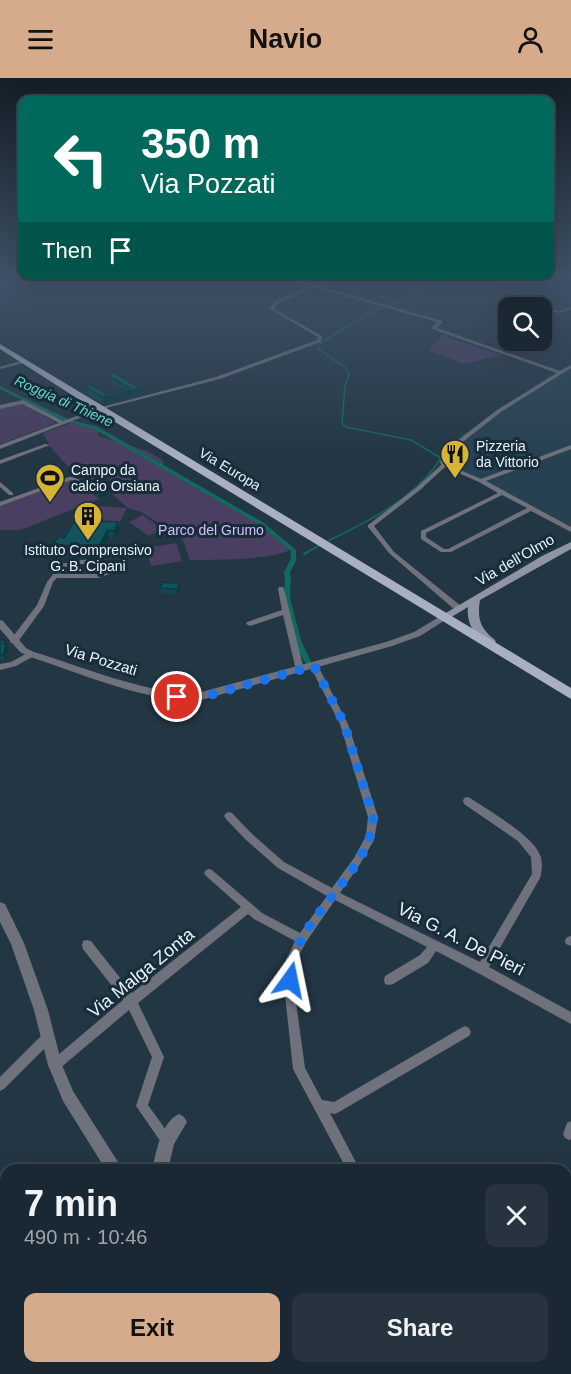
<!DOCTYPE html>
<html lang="en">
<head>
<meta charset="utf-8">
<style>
  :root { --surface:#1a2833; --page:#27343f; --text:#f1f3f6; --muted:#9fa6ac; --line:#38444e; --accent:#d6ab8b }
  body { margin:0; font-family:Helvetica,sans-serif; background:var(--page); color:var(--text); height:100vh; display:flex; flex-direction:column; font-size:22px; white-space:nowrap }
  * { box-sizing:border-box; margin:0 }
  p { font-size:20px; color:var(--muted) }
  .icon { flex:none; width:33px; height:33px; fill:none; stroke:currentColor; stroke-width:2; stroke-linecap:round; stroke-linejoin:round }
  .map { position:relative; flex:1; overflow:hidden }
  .details { position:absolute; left:0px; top:1086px; width:572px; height:210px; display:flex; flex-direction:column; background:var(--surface); border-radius:18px 18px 0 0; box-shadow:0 6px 24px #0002,0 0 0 2px var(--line) }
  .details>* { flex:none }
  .guide { position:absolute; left:18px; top:18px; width:536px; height:183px; border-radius:12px; box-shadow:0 6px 24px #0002,0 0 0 2px var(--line); background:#00695c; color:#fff; overflow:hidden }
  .tools { position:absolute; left:498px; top:219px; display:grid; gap:12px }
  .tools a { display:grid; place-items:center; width:54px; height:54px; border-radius:12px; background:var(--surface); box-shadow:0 6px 24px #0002,0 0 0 2px var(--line); font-size:30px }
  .pin { position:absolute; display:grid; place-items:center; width:51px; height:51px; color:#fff; margin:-26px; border:3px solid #fff; border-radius:50%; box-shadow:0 2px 6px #0007 }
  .me { position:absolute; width:66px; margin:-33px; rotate:12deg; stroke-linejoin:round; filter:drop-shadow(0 0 4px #0008) }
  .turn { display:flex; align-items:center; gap:21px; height:126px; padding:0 24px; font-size:27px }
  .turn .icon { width:78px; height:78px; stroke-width:2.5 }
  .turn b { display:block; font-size:42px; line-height:51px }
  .then { display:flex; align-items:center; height:57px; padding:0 24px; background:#0003; gap:12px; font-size:22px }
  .round { display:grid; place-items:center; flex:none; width:63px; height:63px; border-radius:12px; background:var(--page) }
  .head { display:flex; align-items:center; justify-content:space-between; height:102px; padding:0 24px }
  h1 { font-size:36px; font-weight:700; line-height:45px }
  .cta { display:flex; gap:12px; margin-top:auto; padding:12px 24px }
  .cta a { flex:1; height:69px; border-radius:12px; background:var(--accent); color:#111; font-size:24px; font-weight:700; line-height:69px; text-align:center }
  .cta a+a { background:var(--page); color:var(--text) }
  header { display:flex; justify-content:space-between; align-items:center; height:78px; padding:0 24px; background:var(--accent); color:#111; font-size:27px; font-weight:700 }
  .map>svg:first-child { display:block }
  .built { fill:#274152 }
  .green { fill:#4a3e61 }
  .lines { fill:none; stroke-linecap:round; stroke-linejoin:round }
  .stream-far1 { stroke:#12695e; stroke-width:1.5 }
  .stream { stroke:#12695e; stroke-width:2 }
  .canal { fill:#12695e; fill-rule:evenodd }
  .minor { fill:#6f727c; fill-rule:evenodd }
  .tertiary { fill:#6f727c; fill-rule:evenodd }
  .secondary { fill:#9095a5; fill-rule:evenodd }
  .primary { fill:#a9b0c4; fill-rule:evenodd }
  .wall { fill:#104750 }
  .shaded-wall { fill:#0d3a41 }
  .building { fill:#13535d; stroke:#0d3a41; stroke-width:1.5 }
  .route { stroke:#1a73e8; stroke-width:10; stroke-dasharray:0 18 }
  .labels { text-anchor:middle; stroke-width:6; stroke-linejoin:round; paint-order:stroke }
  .far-water-label { font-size:14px; font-style:italic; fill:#62d6c4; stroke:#192c39 }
  .far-poi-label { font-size:14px; fill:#e7f3fc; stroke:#192c39; text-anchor:start }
  .far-street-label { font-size:14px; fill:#e7f3fc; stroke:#192c39 }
  .far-park-label { font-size:14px; fill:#d1befc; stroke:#192c39 }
  .street-label { font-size:15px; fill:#e7f3fc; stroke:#192c39 }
  .near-street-label { font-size:18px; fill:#e7f3fc; stroke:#192c39 }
</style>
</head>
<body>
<header><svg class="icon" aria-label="menu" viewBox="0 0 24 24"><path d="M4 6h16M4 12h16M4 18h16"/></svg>Navio<svg class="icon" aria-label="person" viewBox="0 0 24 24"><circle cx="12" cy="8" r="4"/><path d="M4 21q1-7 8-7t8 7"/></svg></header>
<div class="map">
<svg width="571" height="1296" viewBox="0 0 571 1296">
  <rect width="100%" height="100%" fill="#233644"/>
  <!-- built -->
  <path class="built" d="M571,286V448L519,426L438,382L445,368L558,292Z"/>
  <!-- green -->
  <path class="green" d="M444,256L450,260L501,277L464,286L428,272Z
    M19,324L56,345L0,366V331Z
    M76,343L98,352V358L147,373L163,382L164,390L253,442L292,471C274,482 213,482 190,482L182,460L141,434L128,430L113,417L124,408L108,407L111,399L85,402C68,389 51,374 43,355Z
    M74,400L99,421L20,452H0V428Z
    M100,428L127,430L118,448L90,446Z
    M143,437L162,451L149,458L129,444Z
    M176,465L182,483L151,488L146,470Z"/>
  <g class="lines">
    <!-- stream-far1 -->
    <path class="stream-far1" d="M328,463C369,443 416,420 441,380L411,362L346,349L342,345L345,308L349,297L345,289L318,271V267L367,236L412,218L445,200
      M306,475L320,467"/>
    <!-- stream -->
    <path class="stream" d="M304,476L308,474"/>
    <!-- canal -->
    <path class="canal" d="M0,308L68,341L98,349L264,445L296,472V483L290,494L291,500L290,517L291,524L301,562L311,584L310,586H306C294,568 285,539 284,518C284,509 286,502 284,494L290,483L291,473L260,447L94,351L64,343L0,311Z"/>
    <!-- minor -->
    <path class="minor" d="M285,200H290L313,206L327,200H331L316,207L442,243V245L437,250L560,293L571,287V290L501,334L451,373L446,384V386L481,401L571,367V371L486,403L571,449V454L531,433L451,474H441L421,461V453L498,415L479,404L445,389L420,412L374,448L394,474L461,528L462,530L461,532H455L390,476L368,449V447L416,410L441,387L440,384L447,371L497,332L557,295L432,251V249L437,244L313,209L277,226L274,231L322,258L321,264L220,301L98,332V330L216,299L317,262L318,259L270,231L274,224L309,208ZM502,417L527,430L448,471H444L426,459V455Z
      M506,219L559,233L571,229V231L559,235L542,231V230H534L505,221Z
      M25,282L27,283V284L0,291V289Z
      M23,322L65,344L66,345L61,346L22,326L0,331V327Z
      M45,366L50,367L0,386V382Z
      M69,399H73L84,404L81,406L71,402L0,428V424Z
      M0,404L13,415V417H9L0,409Z
      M81,482C94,481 106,482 115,490L112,495L99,500H57L53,504L44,528L17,565H11L10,563L11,561L37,527L47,504L61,486ZM81,486L100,487L108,491L107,493L98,496H60L65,489Z
      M279,509H283L284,511L304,592L300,595L296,592L283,537L250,548L246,546L247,544L282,532L278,511Z
      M31,573L35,576L34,578L16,588L0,592V586L11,584Z
      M314,585L318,588L348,646L378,739L374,762L360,786L340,815L480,884L532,796L531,779L518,763L464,726L463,723L464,720L467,719L470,720C488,732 533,758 540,777C543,783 542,794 540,800L489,889L571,934V946L478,895L436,873L428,885L393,906L389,907L385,906L384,902L385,898L420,877L427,869L335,822L306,864L294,887L295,917L305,990L322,1022L334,1024L461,950L465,948L469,950L471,954L469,958L339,1034L335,1036L330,1035L360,1092H347L293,991L285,917L284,886L295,863L254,841L248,836L138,925L164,979L148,1027L171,1059L173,1063L171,1067L167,1069L163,1067L136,1028L152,979L129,932L59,991L55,993L51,991L49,987L51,983L123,922L83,871L82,867L83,863L87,862L91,863L132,915L241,829L206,798L204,795L206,792L209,791L212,792L262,835L300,855L327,818L278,790L245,761L226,741L224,738L226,735L229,734L232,735L251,755L284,784L332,810L354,780L366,758L368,739L340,646L310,588Z
      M570,858H571V868L566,866L565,863L566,860Z
      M47,954L51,956L53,960L51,964L4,1011L0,1013V999L43,956Z
      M571,1043V1061L569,1062L565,1060L563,1056L567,1045Z
      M0,1217L6,1221V1240L0,1236Z
      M571,1227V1251L566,1253V1230Z
      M34,1290H50L52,1296H36Z
      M108,1290H122L123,1292L122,1296H110Z
      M291,1290H307L305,1296H289Z
      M432,1290H447L449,1296H434Z
      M542,1290H556L554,1296H540Z"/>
    <!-- tertiary -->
    <path class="tertiary" d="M98,330L103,331L0,371V367Z
      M444,536L447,537L449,539L447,541L420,558L392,568L194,624C138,620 81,596 28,578L20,574L0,551V542L3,543L26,570L34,574C86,590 139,613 194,616L386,564L414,554Z
      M0,824L5,826L24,865L48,932L62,987L73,1013L123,1092H106L63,1023L48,987L34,932L11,866L0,844Z
      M179,1036L184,1039L187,1044L174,1066L168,1092H152C156,1075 161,1044 179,1036Z
      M269,1290H290L292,1296H271Z"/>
    <!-- secondary -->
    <path class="secondary" d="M571,464V471L480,522C477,541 480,550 495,562L496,565L495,568H487C475,557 466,546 468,529L448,541H440L439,539L542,478Z"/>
    <!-- primary -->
    <path class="primary" d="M0,266L571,610V621L97,333L0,271Z"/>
  </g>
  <!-- wall -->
  <path class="wall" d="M110,299L140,310L141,316L104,326L86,315L85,309L107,316L123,312L112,305Z
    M85,405L107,414L108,417L100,420L86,407Z
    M75,442L120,452L115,460H109L99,479L87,478L86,475L55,474L53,467L64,460Z
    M180,506V511L177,517L161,515L160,510Z
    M0,562H5L7,567L8,571L5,582H0Z"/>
  <!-- shaded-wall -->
  <path class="shaded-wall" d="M140,310L141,316L104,326L103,319Z
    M107,414L108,417L100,420V417Z
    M118,444L120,452L115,460L114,453Z
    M108,452L109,460L99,479L97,471Z
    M180,506V511L177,517V511Z
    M5,562L8,571L5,582L3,577Z"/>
  <!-- building -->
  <path class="building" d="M113,294L140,310L103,319L85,309L91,307L107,316L130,310L110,299Z
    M93,402L107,414L100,417L85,405Z
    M75,442L118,444L114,453L108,452L97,471L85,470L86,468L53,467L58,459L64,460Z
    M163,504L180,506L177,511L160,510Z
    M0,562H5L4,566H6L3,577H0Z"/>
  <!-- sky -->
  <linearGradient id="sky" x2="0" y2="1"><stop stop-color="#131e25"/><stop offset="0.52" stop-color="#3f5267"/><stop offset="1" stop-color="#3f5267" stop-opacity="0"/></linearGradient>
  <rect width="571" height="381" fill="url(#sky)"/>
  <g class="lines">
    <!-- route -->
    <path class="route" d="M177,619L210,617L314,588L344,645L373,739C373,796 289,842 290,902"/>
  </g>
  <!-- icons -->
  <defs>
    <g id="restaurant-pin" transform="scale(1.5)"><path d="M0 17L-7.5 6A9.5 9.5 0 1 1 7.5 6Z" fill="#d6b534" stroke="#192c39"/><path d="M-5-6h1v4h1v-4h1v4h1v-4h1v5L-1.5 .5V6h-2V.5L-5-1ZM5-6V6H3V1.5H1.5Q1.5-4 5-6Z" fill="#111"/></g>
    <g id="stadium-pin" transform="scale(1.5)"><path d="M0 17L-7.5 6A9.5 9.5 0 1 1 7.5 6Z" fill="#d6b534" stroke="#192c39"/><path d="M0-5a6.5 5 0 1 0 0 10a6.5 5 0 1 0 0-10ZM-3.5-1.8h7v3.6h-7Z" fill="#111"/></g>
    <g id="building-pin" transform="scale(1.5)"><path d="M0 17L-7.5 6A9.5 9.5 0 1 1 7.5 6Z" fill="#d6b534" stroke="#192c39"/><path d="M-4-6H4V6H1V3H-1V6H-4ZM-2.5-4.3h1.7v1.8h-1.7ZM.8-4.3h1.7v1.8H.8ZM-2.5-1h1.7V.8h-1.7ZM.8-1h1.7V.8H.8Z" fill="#111"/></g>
  </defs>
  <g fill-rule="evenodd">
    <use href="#restaurant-pin" x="455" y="376"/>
    <use href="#stadium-pin" x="50" y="400"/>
    <use href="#building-pin" x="88" y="438"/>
  </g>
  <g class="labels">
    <!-- far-water labels -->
    <g class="far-water-label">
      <text transform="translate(64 323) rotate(24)" y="5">Roggia di Thiene</text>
    </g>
    <!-- far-poi labels -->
    <g class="far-poi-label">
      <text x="476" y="373">Pizzeria<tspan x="476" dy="16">da Vittorio</tspan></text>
      <text x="71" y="397">Campo da<tspan x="71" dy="16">calcio Orsiana</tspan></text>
      <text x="88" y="477" text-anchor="middle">Istituto Comprensivo<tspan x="88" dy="16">G. B. Cipani</tspan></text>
    </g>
    <!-- far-street labels -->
    <g class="far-street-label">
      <text transform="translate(230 391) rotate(31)" y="5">Via Europa</text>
    </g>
    <!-- far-park labels -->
    <g class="far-park-label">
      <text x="211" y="457">Parco del Grumo</text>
    </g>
    <!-- street labels -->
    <g class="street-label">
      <text transform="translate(515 482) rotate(-30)" y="5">Via dell'Olmo</text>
      <text transform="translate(101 582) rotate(17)" y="5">Via Pozzati</text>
    </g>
    <!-- near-street labels -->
    <g class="near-street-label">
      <text transform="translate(461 861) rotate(27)" y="6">Via G. A. De Pieri</text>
      <text transform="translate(141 895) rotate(-39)" y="6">Via Malga Zonta</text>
    </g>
  </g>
</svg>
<div class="tools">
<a><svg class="icon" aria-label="search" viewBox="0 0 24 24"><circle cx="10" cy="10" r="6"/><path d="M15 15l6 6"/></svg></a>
</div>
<div class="pin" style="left:177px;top:619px;background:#d93025"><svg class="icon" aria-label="arrive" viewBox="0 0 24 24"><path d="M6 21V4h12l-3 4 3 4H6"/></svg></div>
<svg class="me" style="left:290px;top:902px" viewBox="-20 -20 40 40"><path d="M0-17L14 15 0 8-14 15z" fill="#1a73e8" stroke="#fff" stroke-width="4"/></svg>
<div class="guide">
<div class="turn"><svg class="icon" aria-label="left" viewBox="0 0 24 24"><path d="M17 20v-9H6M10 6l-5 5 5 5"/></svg><div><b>350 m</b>Via Pozzati</div></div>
<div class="then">Then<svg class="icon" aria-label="arrive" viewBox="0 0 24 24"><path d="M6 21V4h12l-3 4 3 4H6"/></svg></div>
</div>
<section class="details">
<div class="head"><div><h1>7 min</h1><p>490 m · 10:46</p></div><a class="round"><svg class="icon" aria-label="close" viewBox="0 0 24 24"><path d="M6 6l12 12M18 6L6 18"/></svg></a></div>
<div class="cta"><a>Exit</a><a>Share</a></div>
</section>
</div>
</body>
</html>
